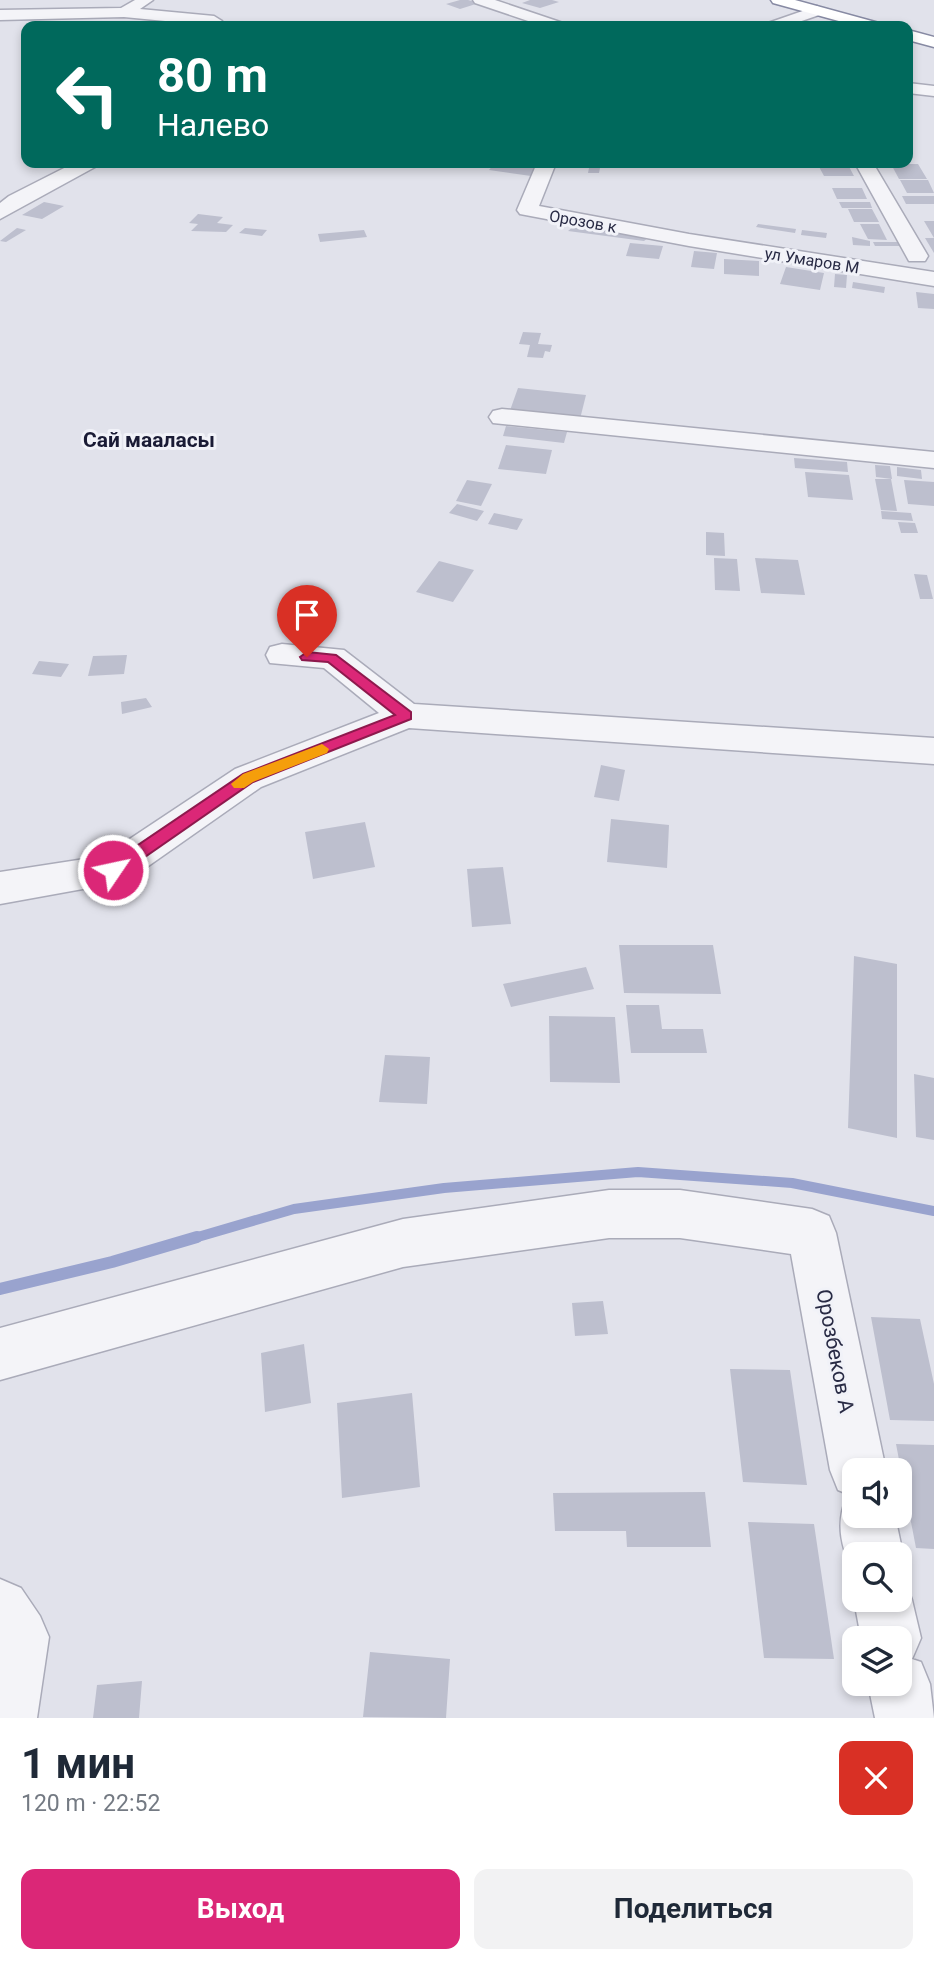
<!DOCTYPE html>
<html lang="ru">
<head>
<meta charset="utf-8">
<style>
  :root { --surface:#fff; --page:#f2f2f3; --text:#1f2937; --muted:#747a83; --accent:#db2777 }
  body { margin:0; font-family:Roboto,sans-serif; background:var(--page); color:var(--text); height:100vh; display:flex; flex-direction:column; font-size:26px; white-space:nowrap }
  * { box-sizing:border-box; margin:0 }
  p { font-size:23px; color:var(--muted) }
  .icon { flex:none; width:38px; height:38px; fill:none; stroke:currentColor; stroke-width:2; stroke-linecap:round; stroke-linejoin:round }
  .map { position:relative; height:1718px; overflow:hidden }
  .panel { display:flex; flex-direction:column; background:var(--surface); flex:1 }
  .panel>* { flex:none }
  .guide { position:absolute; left:21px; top:21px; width:892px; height:147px; border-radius:14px; box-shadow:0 4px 10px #0003; background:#00695c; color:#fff; overflow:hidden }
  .tools { position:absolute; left:842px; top:1458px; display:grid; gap:14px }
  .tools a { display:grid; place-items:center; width:70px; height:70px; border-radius:14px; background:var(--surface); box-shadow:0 4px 10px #0003; font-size:35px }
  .pin { position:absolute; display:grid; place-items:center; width:60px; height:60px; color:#fff; margin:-72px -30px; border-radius:50% 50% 50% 0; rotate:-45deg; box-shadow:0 0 7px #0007 }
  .pin .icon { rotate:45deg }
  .me { position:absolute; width:77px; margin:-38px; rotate:56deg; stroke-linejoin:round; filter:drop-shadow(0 0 5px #0008) }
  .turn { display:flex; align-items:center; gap:24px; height:147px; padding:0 21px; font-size:32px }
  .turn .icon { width:91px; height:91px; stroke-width:2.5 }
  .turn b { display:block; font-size:49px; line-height:60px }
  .round { display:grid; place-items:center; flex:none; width:74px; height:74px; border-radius:14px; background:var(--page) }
  .overview { display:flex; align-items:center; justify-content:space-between; height:119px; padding:0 21px }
  h1 { font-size:42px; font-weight:700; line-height:52px }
  .cta { display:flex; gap:14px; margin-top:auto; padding:14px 21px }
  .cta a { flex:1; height:80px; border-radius:14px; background:var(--accent); color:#fff; font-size:28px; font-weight:700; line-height:80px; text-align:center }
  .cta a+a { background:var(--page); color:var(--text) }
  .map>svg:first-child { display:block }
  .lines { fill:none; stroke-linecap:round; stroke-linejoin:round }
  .stream-far1 { stroke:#99a3ce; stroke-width:10 }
  .stream { stroke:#99a3ce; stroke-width:12 }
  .building { fill:#bdbfce }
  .minor-casing { stroke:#aaabb9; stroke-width:3 }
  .highway-casing { stroke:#878aa3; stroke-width:3 }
  .minor { fill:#f4f4f8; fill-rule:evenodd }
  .highway { fill:#fff; fill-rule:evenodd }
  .route { fill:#db2777; stroke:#8e194d; stroke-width:2 }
  .slow { fill:#f59e0b }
  .labels { text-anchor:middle; stroke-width:6; stroke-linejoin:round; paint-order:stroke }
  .far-street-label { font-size:16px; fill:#282a44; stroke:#f1f2f8 }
  .far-district-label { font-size:21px; font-weight:bold; fill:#1a1b35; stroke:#f1f2f8 }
  .near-street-label { font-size:21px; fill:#282a44; stroke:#f1f2f8 }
</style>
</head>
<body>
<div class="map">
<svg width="934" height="1718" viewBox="0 0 934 1718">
  <rect width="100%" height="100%" fill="#e1e2eb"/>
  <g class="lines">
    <!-- stream-far1 -->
    <path class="stream-far1" d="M191,1239L294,1209L444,1188L638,1172L792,1183L934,1211"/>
    <!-- stream -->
    <path class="stream" d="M0,1289L112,1262L197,1237"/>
  </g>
  <!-- building -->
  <path class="building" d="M460,0H468L479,3L460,9L446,4Z
    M530,0H552L559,2L540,8L522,3Z
    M495,163H525L539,165L531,176L489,170Z
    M590,163H601L599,173H588Z
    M817,163H847L854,176H824Z
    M891,164H918L927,179H899Z
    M900,180H928L934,193H907Z
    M832,188H862L867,199H837Z
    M902,196H934V204H906Z
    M44,202L64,206L42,219L22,215Z
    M839,202H870L872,208H842Z
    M848,209H872L879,222H854Z
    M198,214L223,217L217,223L233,225L226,232L191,231L198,224L189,223Z
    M924,221H934V253L925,238H934Z
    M758,224L796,229L795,233L756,227Z
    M860,224H879L887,240L868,239Z
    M574,226L649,237L644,241L568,231Z
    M17,228L26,230L6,242L0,241Z
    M245,228L267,230L262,236L239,233Z
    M364,230L367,237L320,242L318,234Z
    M802,230L827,233L826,238L801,235Z
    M852,237L870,241V246L853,245Z
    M873,242H898L900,246H875Z
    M630,243L663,246L659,259L626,256Z
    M694,251L717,253L714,269L691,267Z
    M724,259L759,261V276L724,274Z
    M786,267L824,273L820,290L780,284Z
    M835,274L847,275L846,288L834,287Z
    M853,282L885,287L884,293L852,288Z
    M916,292L934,294V309L918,308Z
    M523,332L541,333L538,344L552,345L550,352L545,351L543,358L527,357L530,345L519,344Z
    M518,388L586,395L579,423L508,416Z
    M506,426L567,432L564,443L503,436Z
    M506,445L552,450L546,474L498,469Z
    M794,458L847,462L848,472L795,468Z
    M875,465L890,466L892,479L876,477Z
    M897,467L921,470L922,479L897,476Z
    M805,472L849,475L853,500L808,497Z
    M875,479H891L897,511L881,510Z
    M467,480L492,484L481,506L456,501Z
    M904,480L934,482V506L908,504Z
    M457,504L484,511L477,521L449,513Z
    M881,511L911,513L913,521L882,519Z
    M494,513L523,519L517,530L488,524Z
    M898,522L915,523L918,533H901Z
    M706,532L724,533L725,556L706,555Z
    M714,558L737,559L740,591L715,590Z
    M755,558L798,560L805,595L761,593Z
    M439,561L474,570L453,602L416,592Z
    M914,574L927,575L933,599H920Z
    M127,655L124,674L88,676L93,656Z
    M39,661L69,664L61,677L32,674Z
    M146,698L152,707L122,714L121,702Z
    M601,765L625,770L619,801L594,797Z
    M611,819L669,825L667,868L607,862Z
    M365,822L375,867L313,879L305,832Z
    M503,867L511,924L472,927L467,869Z
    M619,945H713L721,994L624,993Z
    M854,956L897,964V1138L848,1128Z
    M586,967L594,989L511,1007L503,984Z
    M626,1005H659L662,1029H703L707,1053H631Z
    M549,1016L615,1017L620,1083L550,1082Z
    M385,1055L430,1057L427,1104L379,1102Z
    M914,1074L934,1078V1140L916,1137Z
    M603,1301L608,1334L575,1336L572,1303Z
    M871,1317L920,1319L934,1384V1421L890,1420Z
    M304,1344L311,1403L265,1412L261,1353Z
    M730,1369L790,1370L807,1485L743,1482Z
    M412,1393L420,1487L342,1498L337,1403Z
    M896,1444L934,1445V1549L916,1548Z
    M705,1492L711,1547H627L626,1531H555L553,1493Z
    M748,1522L814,1524L834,1659L764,1658Z
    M370,1652L450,1659L446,1718L363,1717Z
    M142,1681L139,1718H93L97,1685Z"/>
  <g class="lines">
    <!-- minor casing -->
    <g class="minor-casing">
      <path id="minor" d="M135,0H153L140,9L214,16L222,21L215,26H194L196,24L124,17L0,20V10L121,8Z
        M473,0H495L563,23L566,26H543L475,3Z
        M817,6L825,11L822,14L787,26H765L768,23Z
        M908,83L934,86V96L908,93Z
        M74,163H98L95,167L0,219V203L9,196Z
        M537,163H556L539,206L689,234L934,272V286L689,246L520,214L517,210Z
        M855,163H873L928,256L925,261H909Z
        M502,409L934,452V468L493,423L489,417L493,411Z
        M282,644L344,650L414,704L934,738V764L409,728L261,787L127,881L0,904V872L104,856L235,769L379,713L324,668L270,663L266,655L270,647Z
        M609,1190H680L812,1209L829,1216L836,1233L886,1470H854V1516H895L903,1554L900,1562V1554H854V1575C841,1547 835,1524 847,1496L850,1495L838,1490L830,1470L791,1254L680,1238H609L403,1267L0,1380V1328L403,1219Z
        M900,1577L904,1579L912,1600L921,1638L912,1659L921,1662L930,1684L934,1718H875L868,1684H900V1638H861L854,1600H900Z
        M0,1579L21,1588L40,1616L49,1637L37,1718H0Z"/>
    </g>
    <!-- highway casing -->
    <g class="highway-casing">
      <path id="highway" d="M771,0H795L879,23L882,26H857L773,3Z
        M908,30L934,37V47L908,40Z"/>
    </g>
    <!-- minor -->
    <use href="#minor" class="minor"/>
    <!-- highway -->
    <use href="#highway" class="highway"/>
  </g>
  <!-- route -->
  <path class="route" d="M307,652L336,655L411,712V719L253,782L119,875H107L105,870L107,866L243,774L395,715L328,662L302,660L300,657Z"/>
  <!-- slow -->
  <path class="slow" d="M322,744L329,749L327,753L253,782L244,788H234L231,784L243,774Z"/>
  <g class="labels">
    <!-- far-street labels -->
    <g class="far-street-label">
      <text transform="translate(583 221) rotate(10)" y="6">Орозов к</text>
      <text transform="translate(812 260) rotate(9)" y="6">ул Умаров М</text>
    </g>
    <!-- far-district labels -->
    <g class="far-district-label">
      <text x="149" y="447">Сай мааласы</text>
    </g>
    <!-- near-street labels -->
    <g class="near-street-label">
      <text transform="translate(835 1351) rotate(79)" y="7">Орозбеков А</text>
    </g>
  </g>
</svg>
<div class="tools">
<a><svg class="icon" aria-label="sound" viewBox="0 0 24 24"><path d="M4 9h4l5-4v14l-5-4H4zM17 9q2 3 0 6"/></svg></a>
<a><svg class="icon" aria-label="search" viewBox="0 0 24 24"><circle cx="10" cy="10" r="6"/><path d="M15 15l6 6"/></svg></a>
<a><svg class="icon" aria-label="layers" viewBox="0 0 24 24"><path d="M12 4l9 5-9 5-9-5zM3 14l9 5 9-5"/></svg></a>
</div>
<div class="pin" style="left:307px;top:657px;background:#d93025"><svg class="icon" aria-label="arrive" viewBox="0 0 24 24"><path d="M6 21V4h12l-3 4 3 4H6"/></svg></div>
<svg class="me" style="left:113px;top:870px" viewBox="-20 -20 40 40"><circle r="17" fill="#db2777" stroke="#fff" stroke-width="3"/><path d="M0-11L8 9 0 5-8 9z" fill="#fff"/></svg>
<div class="guide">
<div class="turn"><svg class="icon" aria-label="left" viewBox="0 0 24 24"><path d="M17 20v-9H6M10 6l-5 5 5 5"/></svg><div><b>80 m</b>Налево</div></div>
</div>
</div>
<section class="panel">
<div class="overview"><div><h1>1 мин</h1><p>120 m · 22:52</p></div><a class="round" style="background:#d93025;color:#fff"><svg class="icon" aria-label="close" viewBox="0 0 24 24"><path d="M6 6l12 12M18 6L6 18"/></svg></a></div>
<div class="cta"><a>Выход</a><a>Поделиться</a></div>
</section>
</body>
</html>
